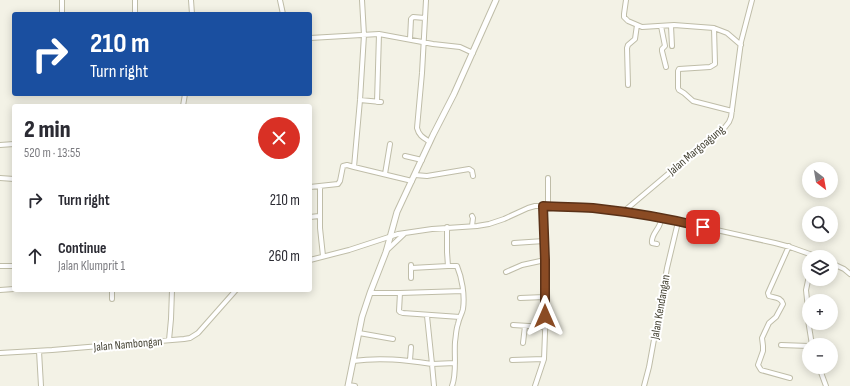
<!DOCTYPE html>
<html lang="en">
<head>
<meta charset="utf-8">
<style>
  :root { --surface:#fff; --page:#f2f2f3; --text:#2b2b33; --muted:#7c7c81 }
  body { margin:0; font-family:"Sofia Sans Condensed",sans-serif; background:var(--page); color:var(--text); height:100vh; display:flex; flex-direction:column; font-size:15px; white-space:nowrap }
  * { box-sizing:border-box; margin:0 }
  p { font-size:13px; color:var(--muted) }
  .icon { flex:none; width:22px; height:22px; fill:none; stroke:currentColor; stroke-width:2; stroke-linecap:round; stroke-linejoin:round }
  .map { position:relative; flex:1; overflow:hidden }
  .details { position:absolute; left:12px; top:104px; width:300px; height:188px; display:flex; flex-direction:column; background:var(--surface); border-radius:4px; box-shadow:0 2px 10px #0003 }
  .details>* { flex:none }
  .guide { position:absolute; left:12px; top:12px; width:300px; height:84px; border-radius:4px; box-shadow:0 2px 10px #0003; background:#1a4fa0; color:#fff; overflow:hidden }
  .needle { width:26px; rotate:149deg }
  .fabs { position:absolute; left:802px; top:162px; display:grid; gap:8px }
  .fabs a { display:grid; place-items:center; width:36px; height:36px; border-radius:50%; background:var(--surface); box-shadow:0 2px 10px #0003; font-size:20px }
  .pin { position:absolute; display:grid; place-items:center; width:34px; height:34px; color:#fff; margin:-17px; border-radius:8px; box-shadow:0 2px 6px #0006 }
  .me { position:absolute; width:44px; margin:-22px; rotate:0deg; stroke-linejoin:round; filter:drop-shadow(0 0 3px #0008) }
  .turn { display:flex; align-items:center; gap:14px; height:84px; padding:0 12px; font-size:18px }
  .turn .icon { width:52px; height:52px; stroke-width:2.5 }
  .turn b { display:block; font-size:28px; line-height:34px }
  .round { display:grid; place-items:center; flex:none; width:42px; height:42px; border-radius:21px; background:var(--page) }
  .head { display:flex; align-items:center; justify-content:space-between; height:68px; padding:0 12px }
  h1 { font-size:24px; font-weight:800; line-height:30px }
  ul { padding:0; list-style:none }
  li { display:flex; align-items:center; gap:12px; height:56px; padding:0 12px }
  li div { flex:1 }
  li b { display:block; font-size:15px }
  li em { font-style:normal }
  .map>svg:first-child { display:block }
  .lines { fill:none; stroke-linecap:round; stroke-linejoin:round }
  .minor-casing { stroke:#bfbda8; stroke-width:6 }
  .tertiary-casing { stroke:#bfbda8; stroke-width:7 }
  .minor { stroke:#fff; stroke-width:4 }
  .tertiary { stroke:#fff; stroke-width:5 }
  .route-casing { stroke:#5a3117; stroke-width:10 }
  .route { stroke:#8a4b24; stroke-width:7 }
  .labels { text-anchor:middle; stroke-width:4; stroke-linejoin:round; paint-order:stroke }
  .street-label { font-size:12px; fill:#464435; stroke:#fff }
</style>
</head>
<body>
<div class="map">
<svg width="850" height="386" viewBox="0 0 850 386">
  <rect width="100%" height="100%" fill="#f3f2e6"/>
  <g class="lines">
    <!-- minor casing -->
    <g class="minor-casing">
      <path id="minor" d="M62,0V14
        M191,0L192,14
        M280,0L283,14
        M362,0L364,35L360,100L354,167L412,181
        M426,0L422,73L417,128C419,136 424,138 430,142
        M626,0L624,14V17L628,21L642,27L674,25L714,28L727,33L741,45
        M135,14V0
        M661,26L665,46L662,49V51L666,67
        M671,26L672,46
        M714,28L715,64L710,67L679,69L678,71V88L679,90L684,93L693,101L732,111
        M310,38L379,34L433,44L460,47L473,53
        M410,39L411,19L413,17L425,18
        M628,85L627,48L628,45L635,39L637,25
        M360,100L381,102
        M377,102L379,34
        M183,106L185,94
        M0,145L14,144
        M405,156L422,160
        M385,174L390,144
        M415,175L427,176L469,169L472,171L473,176
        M0,178L14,179
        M320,186V228L323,256
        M310,187L338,184L340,181L343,166L347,165L354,167
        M548,206V178
        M623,212L674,169L722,131L729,122L731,117L741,42L752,0
        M310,217L319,216
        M472,226L473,218L472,216
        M447,227V252L448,266H457C462,278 465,295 463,309C462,314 459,318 458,324C456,329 456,336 455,342C454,356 457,373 452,386
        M514,243L544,241
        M657,244L652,243C651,236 656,232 659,226C660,224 661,221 661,219
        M789,246L768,293L769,296C775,298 781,297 783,304L776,317L769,323L762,338L763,346V351L758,365L761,370L790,378
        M386,251L404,234
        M310,260L349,250L398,234L432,229L477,226L489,224L504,219L528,208L535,206H543L592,208L637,214L685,223L775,243L790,247L818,257
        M831,263L844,269L850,274
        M0,266H14
        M411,268L448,266
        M506,272L522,265L545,260
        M809,276L806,290L808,309V320L812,345
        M411,278V265
        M0,290L14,289
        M370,293H400L399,311L400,312L403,313L460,317
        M400,293L463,291
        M520,298L545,297
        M112,299V290
        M427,316L432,364L455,363
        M513,325L545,327
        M359,333L393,339
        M169,340L171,319L172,290
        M523,343L525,326
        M781,345L809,346
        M39,351L41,386
        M0,353L52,350L184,339L190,338L198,333L236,290
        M410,360L411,347
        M512,360L544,359
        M353,361C381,357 404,360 432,364L434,386
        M819,367L826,386
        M348,385L355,386
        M535,386L544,359L546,307L545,260L543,206
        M644,386L649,367L667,268L678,222"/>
    </g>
    <!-- tertiary casing -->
    <g class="tertiary-casing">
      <path id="tertiary" d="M348,386L362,317L370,293L386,252L397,212L433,135L454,94L496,0"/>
    </g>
    <!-- minor -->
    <use href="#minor" class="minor"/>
    <!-- tertiary -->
    <use href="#tertiary" class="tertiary"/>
  </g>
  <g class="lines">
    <!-- route casing -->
    <g class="route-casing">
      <path id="route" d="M545,316V260L543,206C559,207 576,207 593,208C630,212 667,218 703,227"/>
    </g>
    <!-- route -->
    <use href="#route" class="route"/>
  </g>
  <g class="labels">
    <!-- street labels -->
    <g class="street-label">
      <text transform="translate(696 150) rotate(-40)" y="4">Jalan Margoagung</text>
      <text transform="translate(660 307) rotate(-80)" y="4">Jalan Kendangan</text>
      <text transform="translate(128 344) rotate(-5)" y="4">Jalan Nambongan</text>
    </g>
  </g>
</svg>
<div class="fabs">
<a><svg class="needle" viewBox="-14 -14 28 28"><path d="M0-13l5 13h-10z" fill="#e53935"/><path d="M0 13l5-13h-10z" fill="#7c7c81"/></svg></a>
<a><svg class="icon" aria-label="search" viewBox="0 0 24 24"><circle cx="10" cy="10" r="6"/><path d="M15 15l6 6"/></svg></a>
<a><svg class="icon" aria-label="layers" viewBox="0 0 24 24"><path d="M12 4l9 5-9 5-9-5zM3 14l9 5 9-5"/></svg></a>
<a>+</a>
<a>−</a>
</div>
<div class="pin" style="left:703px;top:227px;background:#d93025"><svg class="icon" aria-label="arrive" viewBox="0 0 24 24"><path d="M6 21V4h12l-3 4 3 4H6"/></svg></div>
<svg class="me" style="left:545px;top:316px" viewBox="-20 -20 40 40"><path d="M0-17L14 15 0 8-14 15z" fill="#8a4b24" stroke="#fff" stroke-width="4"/></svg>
<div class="guide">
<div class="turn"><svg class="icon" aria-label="right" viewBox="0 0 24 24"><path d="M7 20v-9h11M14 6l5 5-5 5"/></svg><div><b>210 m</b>Turn right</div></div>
</div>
<section class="details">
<div class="head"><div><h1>2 min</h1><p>520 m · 13:55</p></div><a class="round" style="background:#d93025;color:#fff"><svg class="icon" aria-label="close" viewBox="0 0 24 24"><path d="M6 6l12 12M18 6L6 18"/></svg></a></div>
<ul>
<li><svg class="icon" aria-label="right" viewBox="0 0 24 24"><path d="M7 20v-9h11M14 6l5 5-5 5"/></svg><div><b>Turn right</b></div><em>210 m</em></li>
<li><svg class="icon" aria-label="ahead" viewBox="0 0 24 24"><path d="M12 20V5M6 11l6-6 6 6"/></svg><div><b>Continue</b><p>Jalan Klumprit 1</p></div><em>260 m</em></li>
</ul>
</section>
</div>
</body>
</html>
